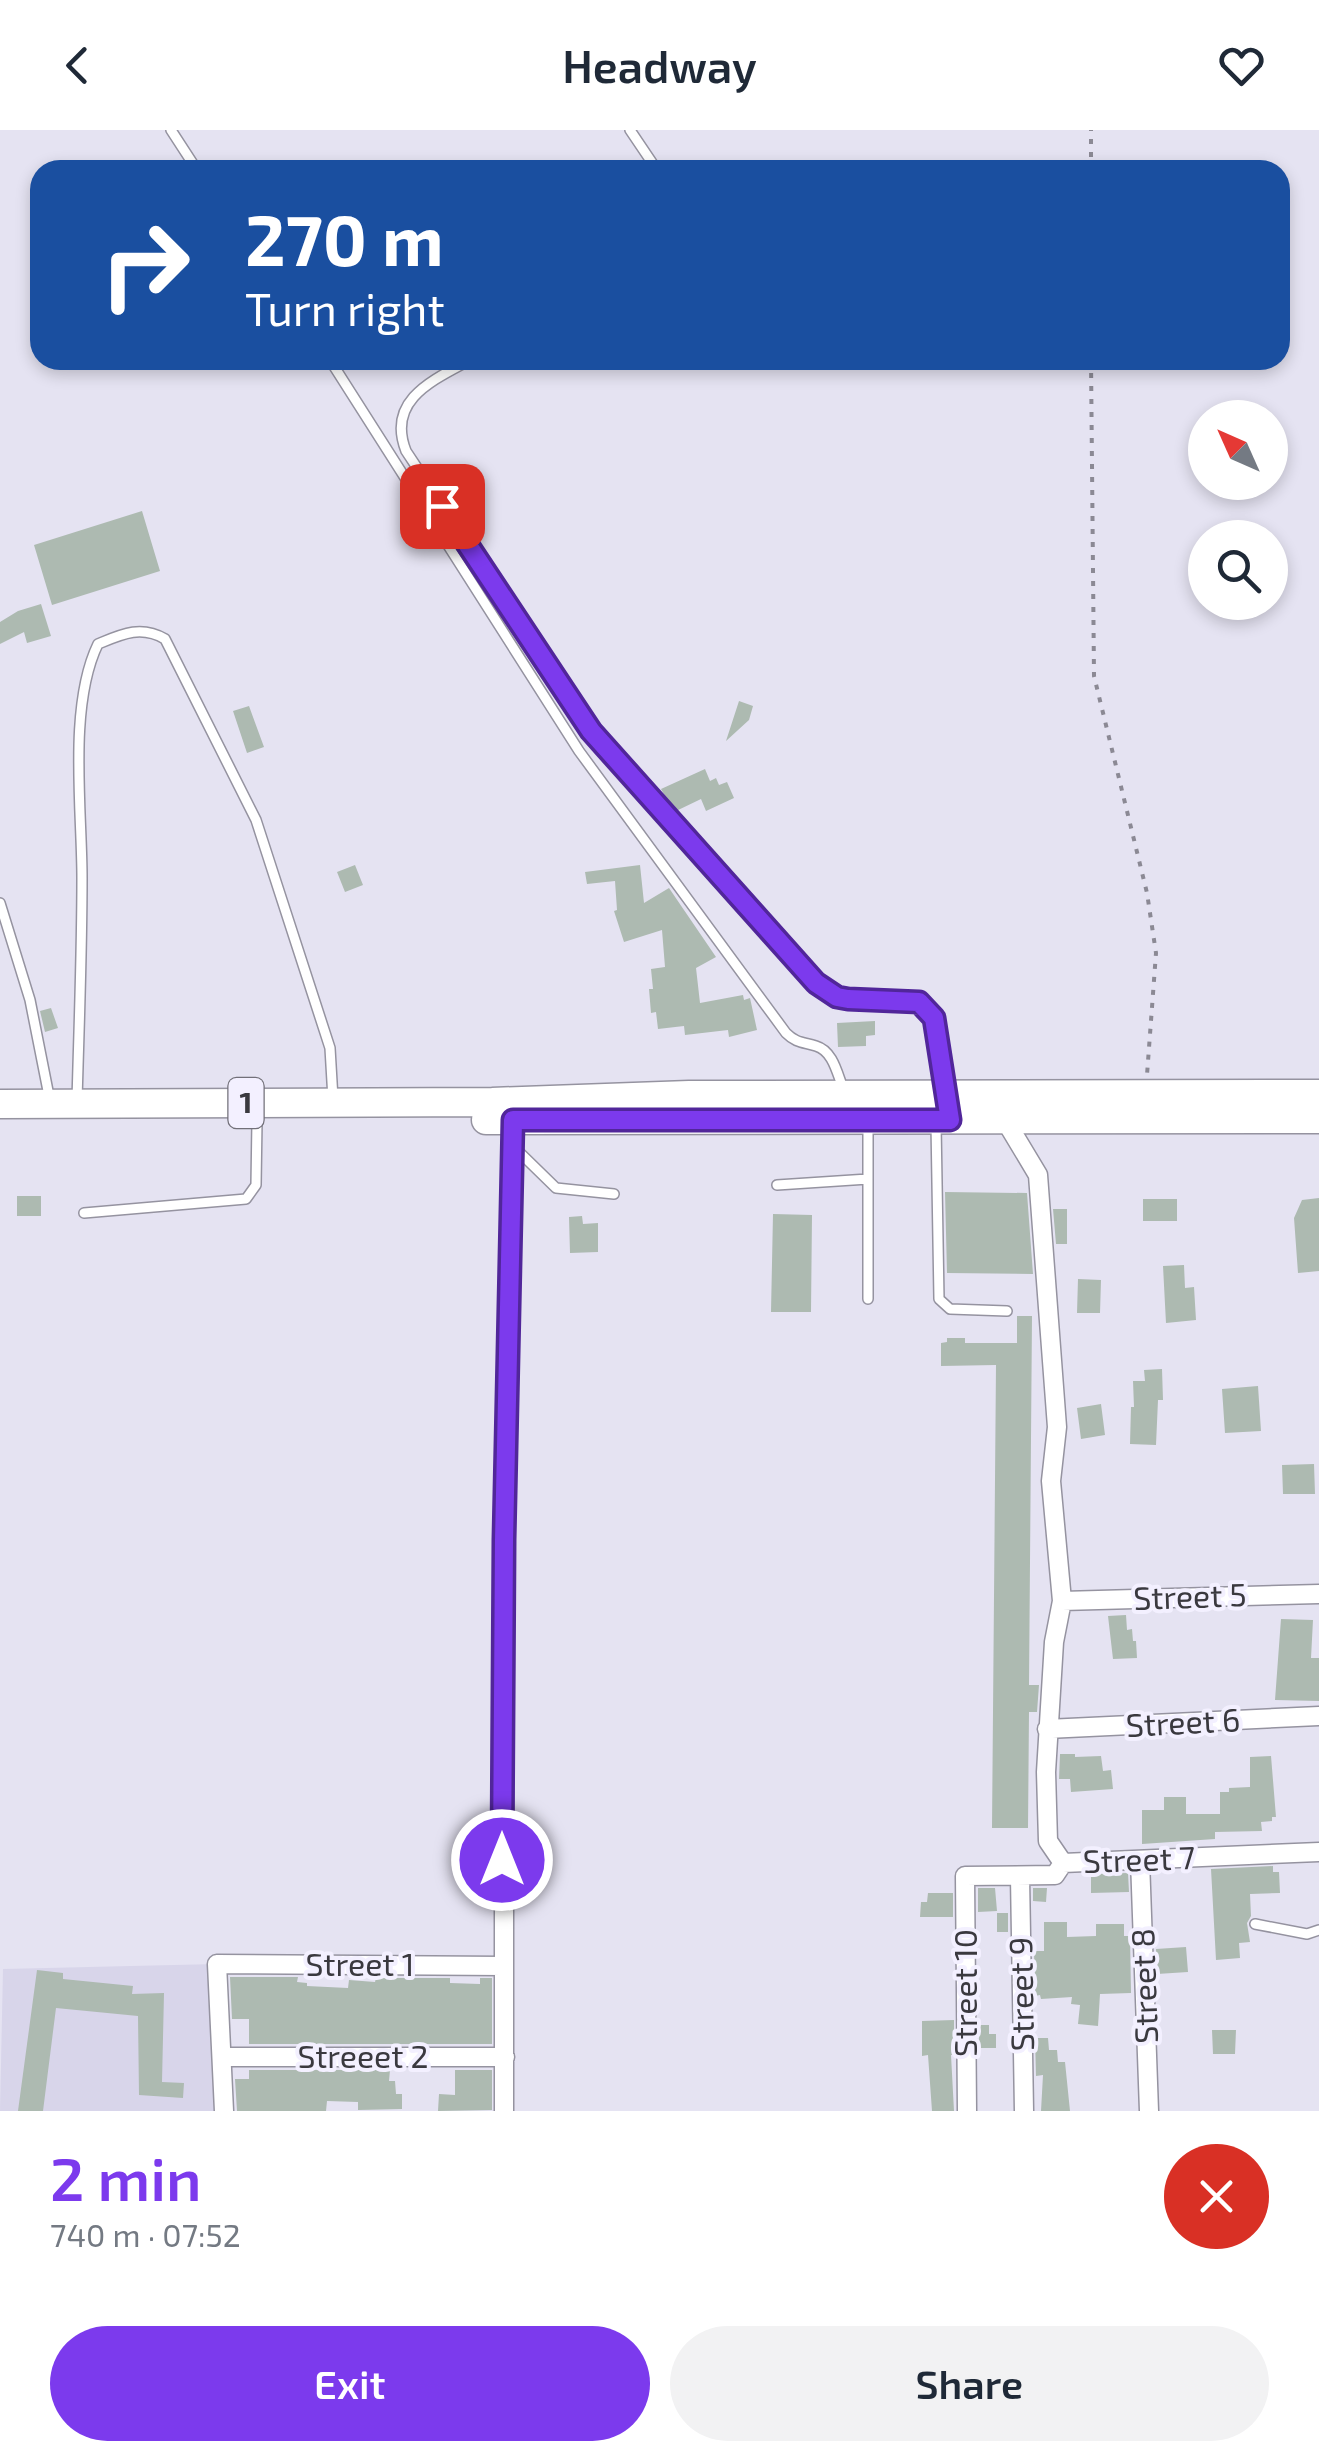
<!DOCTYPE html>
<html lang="en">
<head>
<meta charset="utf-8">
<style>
  :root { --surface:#fff; --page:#f2f2f3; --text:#1f2937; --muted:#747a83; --accent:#7c3aed }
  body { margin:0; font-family:"Exo 2",sans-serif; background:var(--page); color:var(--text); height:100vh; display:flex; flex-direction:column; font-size:38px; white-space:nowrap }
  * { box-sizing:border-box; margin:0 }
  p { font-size:32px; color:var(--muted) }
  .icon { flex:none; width:55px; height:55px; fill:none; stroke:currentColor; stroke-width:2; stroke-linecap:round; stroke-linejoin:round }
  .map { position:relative; height:1981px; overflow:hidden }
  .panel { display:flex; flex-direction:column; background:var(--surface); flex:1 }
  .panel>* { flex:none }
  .banner { position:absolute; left:30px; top:30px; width:1260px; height:210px; border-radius:30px; box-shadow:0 5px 15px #0003; background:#1a4fa0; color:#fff; overflow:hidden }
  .needle { width:65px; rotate:315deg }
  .fabs { position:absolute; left:1188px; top:270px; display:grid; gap:20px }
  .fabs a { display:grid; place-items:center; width:100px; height:100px; border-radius:50%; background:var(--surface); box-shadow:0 5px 15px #0003; font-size:50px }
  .pin { position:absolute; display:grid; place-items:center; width:85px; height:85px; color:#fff; margin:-42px; border-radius:20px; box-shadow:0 5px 15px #0006 }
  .me { position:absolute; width:110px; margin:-55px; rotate:0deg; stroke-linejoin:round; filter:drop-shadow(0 0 8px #0008) }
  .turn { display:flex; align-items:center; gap:35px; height:210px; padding:0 50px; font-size:45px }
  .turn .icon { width:130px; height:130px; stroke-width:2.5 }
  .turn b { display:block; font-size:70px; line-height:85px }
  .round { display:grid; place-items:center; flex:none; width:105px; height:105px; border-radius:52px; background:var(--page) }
  .headline { display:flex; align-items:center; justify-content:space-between; height:170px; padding:0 50px }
  h1 { font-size:60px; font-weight:600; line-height:75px; color:var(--accent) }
  .cta { display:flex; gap:20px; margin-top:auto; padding:20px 50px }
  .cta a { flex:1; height:115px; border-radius:60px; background:var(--accent); color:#fff; font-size:40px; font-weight:600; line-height:115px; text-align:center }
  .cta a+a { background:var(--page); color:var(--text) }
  header { display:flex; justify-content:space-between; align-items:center; height:130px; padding:0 50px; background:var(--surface); font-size:45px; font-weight:600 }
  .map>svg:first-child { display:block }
  .built { fill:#d8d5ea }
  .building { fill:#adbab1 }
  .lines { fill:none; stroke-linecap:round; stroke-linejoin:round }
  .service-casing { stroke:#9593a0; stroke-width:12 }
  .minor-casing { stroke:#9593a0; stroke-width:21 }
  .trunk-casing { stroke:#9593a0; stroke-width:31 }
  .path { stroke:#8b8994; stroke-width:4; stroke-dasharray:5 8; stroke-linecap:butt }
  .service { stroke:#fff; stroke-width:9 }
  .minor { stroke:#fff; stroke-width:18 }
  .trunk { stroke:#fff; stroke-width:28 }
  .route-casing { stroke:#51269a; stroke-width:25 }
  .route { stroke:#7c3aed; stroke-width:18 }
  .labels { text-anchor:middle; stroke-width:8; stroke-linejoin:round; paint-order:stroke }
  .shield { fill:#f3f0ff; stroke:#727079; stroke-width:2.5 }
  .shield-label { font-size:30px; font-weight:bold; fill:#3a393f }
  .street-label { font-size:32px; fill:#3a393f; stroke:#f3f0ff }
</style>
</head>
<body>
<header><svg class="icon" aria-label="back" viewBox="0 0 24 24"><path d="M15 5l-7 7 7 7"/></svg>Headway<svg class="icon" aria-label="heart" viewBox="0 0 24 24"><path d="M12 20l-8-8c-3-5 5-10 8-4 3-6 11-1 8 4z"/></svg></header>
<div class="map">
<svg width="1319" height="1981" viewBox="0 0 1319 1981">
  <rect width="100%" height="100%" fill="#e5e3f2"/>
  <!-- built -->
  <path class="built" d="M217,1834L219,1981H0L3,1839Z"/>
  <!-- building -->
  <path class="building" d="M142,381L160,441L52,475L34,415Z
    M41,474L51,506L27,513L24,502L0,514V492L18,481Z
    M739,571L753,576L749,590L726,611Z
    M249,576L264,617L247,623L233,581Z
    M705,639L710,651L716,648L719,655L727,652L734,668L706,681L701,669L674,682L661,659Z
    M355,735L363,755L345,762L337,742Z
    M640,735L644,773L669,758L716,827L696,838L700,873L743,865L744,870L750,868L757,900L729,907L728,900L685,905L684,896L658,899L656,882L651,883L649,859H653L651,839L665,837L662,800L624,812L614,781L617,780L615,751L587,754L585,742Z
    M51,878L58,898L45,902L40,881Z
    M875,891V905L866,906V916L838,917L837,893Z
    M945,1062L1027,1063L1033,1144L947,1143Z
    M17,1066H41V1086H17Z
    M1319,1068V1141L1298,1143L1294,1088L1302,1070Z
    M1143,1069H1177V1091H1143Z
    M1053,1079H1067V1114H1056Z
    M773,1084L812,1085L811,1182H771Z
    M582,1086L583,1094L598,1093V1122L570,1123L569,1087Z
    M1184,1135L1185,1158L1194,1157L1196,1190L1166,1193L1163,1136Z
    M1078,1149L1101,1150L1100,1183H1077Z
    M1017,1186H1032L1029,1555H1039L1037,1582H1029L1028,1698H992L996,1235L941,1236V1213L947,1212V1208H965V1213H1017Z
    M1162,1239L1163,1270H1158L1156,1315L1130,1314L1131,1277H1134L1133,1251H1145L1144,1240Z
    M1258,1256L1261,1301L1225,1303L1222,1259Z
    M1101,1274L1105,1305L1081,1309L1077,1278Z
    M1314,1334L1315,1364H1283L1282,1335Z
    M1126,1485L1127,1500L1132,1499L1133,1511H1136L1137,1528L1113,1529L1108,1486Z
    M1281,1489L1313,1490L1311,1528H1319V1571L1275,1570Z
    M1060,1624H1075V1627L1101,1626L1103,1641L1111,1640L1113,1659L1071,1662L1070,1649H1059Z
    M1271,1626L1276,1687H1272V1691L1261,1692L1262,1701L1215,1702V1709L1142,1714V1680H1164V1667H1186V1684H1220V1662H1229V1658L1250,1657V1627Z
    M1273,1736V1742H1279L1280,1763L1250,1764L1251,1786L1247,1793L1250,1812L1239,1813L1240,1828L1216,1830L1211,1739Z
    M1128,1743L1129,1762L1091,1763V1744Z
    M978,1758H995L997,1781L978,1782Z
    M1033,1758H1047L1046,1772L1033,1771Z
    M928,1763H953V1787H920L921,1772H927Z
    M997,1783H1008V1802H997Z
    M1044,1792H1067V1807L1096,1806V1794H1124V1806H1130L1131,1863L1100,1864L1098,1896L1078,1894L1080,1875L1071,1874L1072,1867L1041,1869L1040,1865L1035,1866L1034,1821H1044Z
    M1186,1817L1188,1842L1157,1844L1156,1819Z
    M37,1840L63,1843V1849L133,1856L132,1864L164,1863L162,1952L184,1953L183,1968L139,1965L138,1886L56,1878L43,1981H18Z
    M230,1847H298L297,1852L307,1853V1856L348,1858L349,1850L375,1852L376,1848H450V1853L480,1854V1848H492V1914H249V1889H232Z
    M954,1890V1925H951L954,1981H932L928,1925L922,1926V1891Z
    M979,1895H989V1904H996V1918H979Z
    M1212,1900H1236L1235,1924H1213Z
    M1035,1908H1048L1049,1920H1057L1058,1932H1065L1070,1981H1041L1043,1945L1036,1946Z
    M249,1940H390L389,1951H395L396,1964H402V1979L358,1980V1972L327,1971L326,1981H237L235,1949H249Z
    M455,1940H492V1980L438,1981L439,1964L455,1965Z"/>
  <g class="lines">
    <!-- service casing -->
    <g class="service-casing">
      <path id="service" d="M171,0L197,40
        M630,0L657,40
        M330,230L579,621L786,903C796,913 803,912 816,916C833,921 837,943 843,958
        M470,230C433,250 386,270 406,321L591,601L816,853L837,867L848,869L919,872L934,888L946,962
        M0,773L30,870L50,971
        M77,971C79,897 82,822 82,748C82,679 68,576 98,514C122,504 141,495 165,509L256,690L330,918L333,969
        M868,993V1169
        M936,994L939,1169L950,1179L1007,1181
        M514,1017L556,1058L614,1064
        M777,1055L868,1049
        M84,1083L246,1069L256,1055L257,991
        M1255,1794L1307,1804L1319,1800"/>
    </g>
    <!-- minor casing -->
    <g class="minor-casing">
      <path id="minor" d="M1005,990L1038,1045L1057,1297L1051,1351L1062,1471L1054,1512L1046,1642L1048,1711L1063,1733
        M1062,1471L1319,1464
        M1047,1599L1319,1586
        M1140,1730L1149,1981
        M1020,1747L1024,1981
        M222,1927H505
        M224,1981L217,1834L503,1836
        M504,1981V1410L513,990
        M967,1981L965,1746L1055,1745L1063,1733L1319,1722"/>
    </g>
    <!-- trunk casing -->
    <g class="trunk-casing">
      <path id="trunk" d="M0,974L492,972L689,965L1319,964
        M486,990L1319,989"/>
    </g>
    <!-- path -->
    <path class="path" d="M1091,40V0
      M1091,230L1094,546L1147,763L1156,823L1147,945"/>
    <!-- service -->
    <use href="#service" class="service"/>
    <!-- minor -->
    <use href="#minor" class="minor"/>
    <!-- trunk -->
    <use href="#trunk" class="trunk"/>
  </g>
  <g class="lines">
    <!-- route casing -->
    <g class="route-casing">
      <path id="route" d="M442,376L591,601L816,853L837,867L848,869L919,872L934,888L950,990H513L504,1410L502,1730"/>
    </g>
    <!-- route -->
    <use href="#route" class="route"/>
  </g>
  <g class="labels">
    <!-- shield labels -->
    <rect class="shield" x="228.5" y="948" width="35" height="50" rx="8"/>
    <g class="shield-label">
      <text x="246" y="983">1</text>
    </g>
    <!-- street labels -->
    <g class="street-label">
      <text transform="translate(1190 1467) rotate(-2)" y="11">Street 5</text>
      <text transform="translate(1183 1593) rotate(-3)" y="11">Street 6</text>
      <text transform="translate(1139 1730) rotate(-2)" y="11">Street 7</text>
      <text x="360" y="1846">Street 1</text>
      <text transform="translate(1145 1856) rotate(-92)" y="11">Street 8</text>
      <text transform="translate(966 1863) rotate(-90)" y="11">Street 10</text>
      <text transform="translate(1022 1864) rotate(-91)" y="11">Street 9</text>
      <text x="363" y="1938">Streeet 2</text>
    </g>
  </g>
</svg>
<div class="fabs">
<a><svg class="needle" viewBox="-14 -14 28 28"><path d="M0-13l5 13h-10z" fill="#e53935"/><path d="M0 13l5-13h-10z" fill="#747a83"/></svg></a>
<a><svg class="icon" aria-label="search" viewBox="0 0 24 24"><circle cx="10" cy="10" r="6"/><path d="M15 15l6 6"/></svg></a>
</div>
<div class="pin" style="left:442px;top:376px;background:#d93025"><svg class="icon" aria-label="arrive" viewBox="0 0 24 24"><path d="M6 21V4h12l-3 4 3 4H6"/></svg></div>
<svg class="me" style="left:502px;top:1730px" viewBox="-20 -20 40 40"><circle r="17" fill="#7c3aed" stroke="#fff" stroke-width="3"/><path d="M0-11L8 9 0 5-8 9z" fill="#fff"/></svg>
<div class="banner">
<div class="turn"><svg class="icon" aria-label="right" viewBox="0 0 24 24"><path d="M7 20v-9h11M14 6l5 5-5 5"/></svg><div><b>270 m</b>Turn right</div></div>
</div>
</div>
<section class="panel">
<div class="headline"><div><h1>2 min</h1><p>740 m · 07:52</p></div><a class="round" style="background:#d93025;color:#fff"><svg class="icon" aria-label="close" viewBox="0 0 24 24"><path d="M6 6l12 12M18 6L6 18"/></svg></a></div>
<div class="cta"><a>Exit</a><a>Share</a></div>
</section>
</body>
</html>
